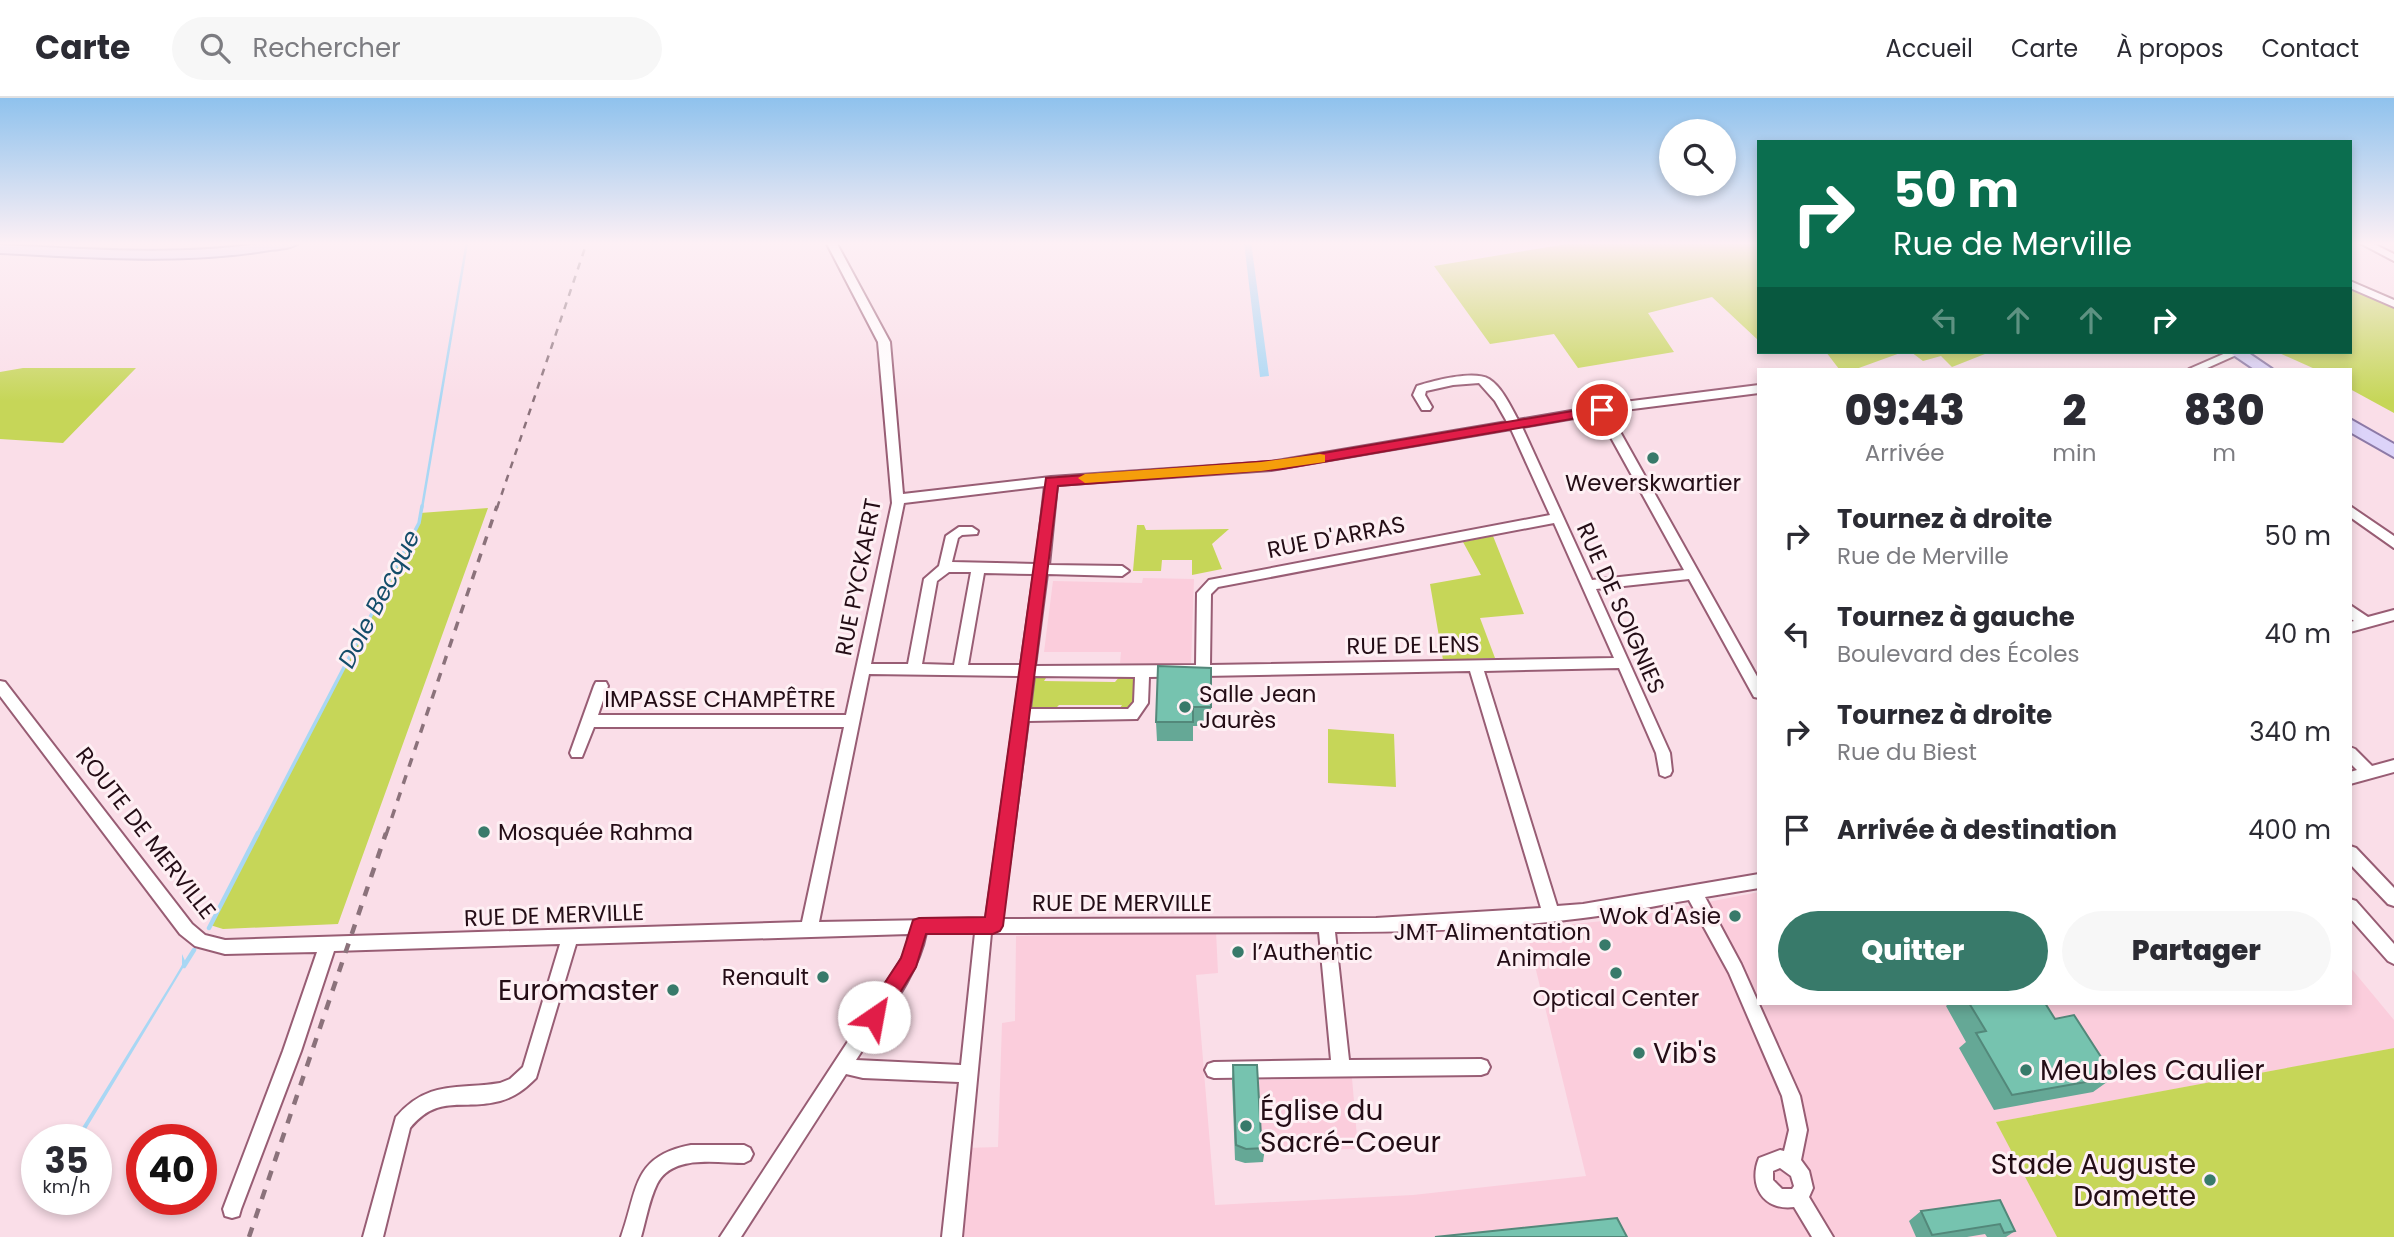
<!DOCTYPE html>
<html lang="fr">
<head>
<meta charset="utf-8">
<style>
  :root { --surface:#fff; --page:#f7f7f7; --text:#2b2b33; --muted:#7c7c81; --line:#e1e1e2; --accent:#387a6a }
  body { margin:0; font-family:Poppins,sans-serif; background:var(--page); color:var(--text); height:100vh; display:flex; flex-direction:column; font-size:26px; white-space:nowrap }
  * { box-sizing:border-box; margin:0 }
  p { font-size:23px; color:var(--muted) }
  .icon { flex:none; width:38px; height:38px; fill:none; stroke:currentColor; stroke-width:2; stroke-linecap:round; stroke-linejoin:round }
  .map { position:relative; flex:1; overflow:hidden }
  .drawer { position:absolute; left:1757px; top:270px; width:595px; height:637px; display:flex; flex-direction:column; background:var(--surface); border-radius:0px; box-shadow:0 4px 10px #0003 }
  .drawer>* { flex:none }
  .hud { position:absolute; left:1757px; top:42px; width:595px; height:214px; border-radius:0px; box-shadow:0 4px 10px #0003; background:#0b6e4f; color:#fff; overflow:hidden }
  .buttons { position:absolute; left:1659px; top:21px; display:grid; gap:14px }
  .buttons a { display:grid; place-items:center; width:77px; height:77px; border-radius:50%; background:var(--surface); box-shadow:0 4px 10px #0003; font-size:35px }
  .speed { position:absolute; left:21px; top:1026px; display:flex; gap:14px; font-size:35px; font-weight:700; text-align:center }
  .speed>* { display:grid; place-content:center; width:91px; height:91px; border-radius:50%; background:var(--surface); box-shadow:0 4px 10px #0003; line-height:1 }
  .speed small { font-size:18px; font-weight:400 }
  .speed .limit { border:10px solid #d22; background:#fff; color:#111 }
  .pin { position:absolute; display:grid; place-items:center; width:60px; height:60px; color:#fff; margin:-30px; border:4px solid #fff; border-radius:50%; box-shadow:0 2px 7px #0007 }
  .me { position:absolute; width:77px; margin:-38px; rotate:33deg; stroke-linejoin:round; filter:drop-shadow(0 0 5px #0008) }
  .turn { display:flex; align-items:center; gap:24px; height:147px; padding:0 21px; font-size:32px }
  .turn .icon { width:91px; height:91px; stroke-width:2.5 }
  .turn b { display:block; font-size:49px; line-height:60px }
  .lanes { display:flex; align-items:center; height:66px; padding:0 21px; background:#0003; justify-content:center; gap:35px; direction:ltr }
  .lanes .off { opacity:.35 }
  .eta { display:flex; justify-content:space-evenly; align-items:center; height:119px; text-align:center }
  .eta b { font-size:42px; font-weight:800; line-height:49px }
  .action { display:flex; gap:14px; margin-top:auto; padding:14px 21px }
  .action a { flex:1; height:80px; border-radius:42px; background:var(--accent); color:#fff; font-size:28px; font-weight:800; line-height:80px; text-align:center }
  .action a+a { background:var(--page); color:var(--text) }
  ul { padding:0; list-style:none }
  li { display:flex; align-items:center; gap:21px; height:98px; padding:0 21px }
  li div { flex:1 }
  li b { display:block; font-size:26px }
  li em { font-style:normal }
  header { display:flex; align-items:center; gap:42px; box-sizing:border-box; height:98px; padding:0 35px; background:var(--surface); border-bottom:2px solid var(--line) }
  header strong { font-size:33px }
  nav { display:flex; gap:38px; margin-inline-start:auto; font-size:24px }
  .search { width:490px; height:63px; background:var(--page); display:flex; align-items:center; gap:18px; box-sizing:border-box; padding:0 24px; border-radius:38px; color:var(--muted); font-size:26px }
  .map>svg:first-child { display:block }
  .built { fill:#fbcddc }
  .green { fill:#c6d658 }
  .water { fill:#a9d7f4 }
  .lines { fill:none; stroke-linecap:round; stroke-linejoin:round }
  .stream-far2 { stroke:#a9d7f4; stroke-width:2.5 }
  .stream-far1 { stroke:#a9d7f4; stroke-width:3.5 }
  .stream { stroke:#a9d7f4; stroke-width:4.5 }
  .minor-casing { stroke:#985d74; stroke-width:4 }
  .major-casing { stroke:#8d7aa7; stroke-width:4 }
  .minor { fill:#fff; fill-rule:evenodd }
  .major { fill:#dcd3f9; fill-rule:evenodd }
  .rail-far2 { stroke:#8b727b; stroke-width:2.5; stroke-dasharray:7 7; stroke-linecap:butt }
  .rail-far1 { stroke:#8b727b; stroke-width:3.5; stroke-dasharray:9 9; stroke-linecap:butt }
  .rail { stroke:#8b727b; stroke-width:4.5; stroke-dasharray:10 10; stroke-linecap:butt }
  .wall { fill:#65a896 }
  .building { fill:#76c3af; stroke:#53887a; stroke-width:2 }
  .route { fill:#e11d48; stroke:#92132f; stroke-width:2 }
  .slow { fill:#f59e0b }
  .poi-dot { fill:#387a6a; stroke:#fef0f4; stroke-width:2.5 }
  .labels { text-anchor:middle; stroke-width:6; stroke-linejoin:round; paint-order:stroke }
  .poi-label { font-size:23px; fill:#240d16; stroke:#fef0f4; text-anchor:start }
  .street-label { font-size:23px; fill:#240d16; stroke:#fef0f4 }
  .water-label { font-size:24px; font-style:italic; fill:#144d6a; stroke:#fef0f4 }
  .near-poi-label { font-size:28px; fill:#240d16; stroke:#fef0f4; text-anchor:start }
</style>
</head>
<body>
<header>
<strong>Carte</strong>
<div class="search"><svg class="icon" aria-label="search" viewBox="0 0 24 24"><circle cx="10" cy="10" r="6"/><path d="M15 15l6 6"/></svg>Rechercher</div>
<nav><a>Accueil</a><a>Carte</a><a>À propos</a><a>Contact</a></nav>
</header>
<div class="map">
<svg width="2394" height="1139" viewBox="0 0 2394 1139">
  <rect width="100%" height="100%" fill="#fadee8"/>
  <!-- built -->
  <path class="built" d="M1143,480L1194,481L1191,566L1120,565L1121,554H1044L1053,483L1142,485Z
    M1759,794V905H2350V869L2394,922V950L1997,1024L2057,1139H959L965,1050L998,1049L1002,925L1015,923L1016,838L1216,833L1218,875L1196,877L1215,1107L1413,1097L1586,1078L1526,831L1622,821Z
    M1352,980L1358,1051L1259,1052L1256,982Z"/>
  <!-- green -->
  <path class="green" d="M1579,144H1759V243L1712,199L1648,215L1674,254L1578,270L1554,236L1490,246L1434,168Z
    M2350,189L2394,210V315L2350,291V271H2315L2277,254H2350Z
    M1826,254H1903L1856,271H1839Z
    M1911,254H1990L1952,269L1941,258L1923,263Z
    M23,270H136L63,345L0,341V274Z
    M488,410L338,826L223,831L210,827L419,425L420,415Z
    M1137,427H1144L1146,432L1229,431L1212,446L1222,471L1192,477V462H1162L1161,473H1133Z
    M1493,438L1524,516L1480,520L1495,560L1443,562L1430,486L1481,477L1463,444Z
    M1040,577H1048L1044,583L1115,584L1120,578H1130L1136,582L1135,609L1117,614L1122,607H1059L1053,613L1033,612L1029,607L1032,581Z
    M1328,631L1394,636L1396,689L1328,685Z
    M2394,950V1139H2057L1996,1024Z"/>
  <!-- water -->
  <path class="water" d="M1244,144H1251L1269,278L1260,279Z
    M182,856L186,865L80,1041H75L172,884L182,867Z"/>
  <g class="lines">
    <!-- stream-far2 -->
    <path class="stream-far2" d="M422,410L467,144"/>
    <!-- stream-far1 -->
    <path class="stream-far1" d="M257,737L419,425L422,408"/>
    <!-- stream -->
    <path class="stream" d="M209,830L258,735
      M184,868L194,852"/>
    <!-- minor casing -->
    <g class="minor-casing">
      <path id="minor" d="M826,144H836L890,244L903,396L1051,379L1271,364L1507,324L1495,303L1479,285L1453,287L1426,293L1425,297L1432,309L1430,312H1422L1413,297L1417,288C1433,283 1473,272 1489,281C1502,289 1511,309 1518,322L1624,304L1759,287V295L1609,314L1759,582V600L1754,599L1689,481L1596,491L1670,655L1672,673L1670,677L1665,679L1660,677L1656,655L1619,570L1484,573L1557,808L1583,806L1759,776V790L1705,799L1741,866L1800,998L1807,1032L1801,1062L1809,1073L1813,1090L1809,1099L1833,1139H1812L1794,1109C1763,1113 1748,1087 1759,1060L1780,1052L1784,1053L1789,1032L1782,998L1729,875L1689,802C1654,808 1618,816 1583,820C1501,831 1417,834 1335,834L1349,962L1481,961L1487,963L1490,969L1487,975L1481,977L1214,980L1208,978L1205,972L1208,966L1214,964L1331,962L1319,834L991,835L962,1139H942L959,984L863,980L846,976L741,1139H720L900,864L907,850L909,836L576,846L536,980C525,991 515,999 500,1003C462,1013 439,995 410,1030L383,1139H363L396,1019C428,982 456,992 500,985L510,981L523,969L560,846L334,853L301,953L241,1111L239,1118L232,1120L225,1118L223,1111L283,953L317,854L225,856L195,848L180,836L0,598V583L5,584L192,826L205,837L225,842L802,824L844,629H594L582,659H572L570,655L594,588L596,584H606L608,588L598,617H846L892,405L878,244ZM1598,316L1684,472L1592,482L1522,329ZM1511,331L1550,417L1209,482L1197,495L1196,567L1035,568L1047,476L1122,478L1129,473L1122,468L1049,467L1057,387L1271,372ZM1045,388L1036,466L952,464L958,440L962,437L977,436L978,433L972,429H959L946,438L939,468L924,481L908,566H871L904,405ZM1554,425L1614,560L1210,567L1211,496L1218,489ZM949,474H971L954,567L922,566L937,483ZM984,475L1034,476L1021,567H968ZM1470,573L1541,810L1376,820L1002,821L1028,623L1137,621L1148,605L1149,579ZM869,576L1020,578L986,821L819,824ZM1034,578L1135,579L1134,604L1128,611H1030ZM926,835H975L961,967L856,962C880,924 918,879 926,835ZM1780,1070L1791,1078L1794,1088L1792,1091H1782L1773,1082V1073Z
        M2358,144H2370L2394,156V163Z
        M2350,183L2394,202V209L2350,190Z
        M2228,254H2243L2205,271H2189Z
        M2350,408L2394,438V450L2350,419Z
        M2350,507L2368,519L2394,512V522L2350,534V524L2354,523L2350,520Z
        M2350,649L2355,651L2372,668L2394,662V674L2350,686V674L2357,672L2350,665Z
        M2350,748L2356,750L2394,790V808L2388,806L2350,766Z
        M2350,801L2356,803L2394,846V866L2388,863L2350,820Z
        M691,1047H744L750,1050L753,1056L750,1062L744,1065C717,1065 672,1056 657,1086C649,1102 646,1122 641,1139H621C638,1092 632,1058 691,1047Z"/>
    </g>
    <!-- major casing -->
    <g class="major-casing">
      <path id="major" d="M271,144H300C293,150 280,151 270,152C181,167 89,159 0,155V147C90,151 182,159 271,144Z
        M2229,254H2247L2272,271H2254Z
        M2350,321L2394,346V359L2350,334Z"/>
    </g>
    <!-- minor -->
    <use href="#minor" class="minor"/>
    <!-- major -->
    <use href="#major" class="major"/>
    <!-- rail-far2 -->
    <path class="rail-far2" d="M497,410L587,144"/>
    <!-- rail-far1 -->
    <path class="rail-far1" d="M386,737L497,408"/>
    <!-- rail -->
    <path class="rail" d="M249,1139L386,735"/>
  </g>
  <!-- wall -->
  <path class="wall" d="M1211,570V628H1193V643H1157L1156,624Z
    M1949,905H2045L2055,921L2114,979L2093,994L1994,1012L1959,950L1966,944L1946,908Z
    M1233,967L1265,1050L1263,1064L1245,1065L1235,1062L1232,982Z
    M2000,1102L2015,1133L2006,1139H1987L1985,1136L1967,1139H1916L1909,1123L1921,1113Z"/>
  <!-- building -->
  <path class="building" d="M1158,568L1211,570V609H1193V624H1156Z
    M1969,905H2045L2055,921L2074,917L2114,979L2012,997L1976,935L1986,933Z
    M1233,967H1257L1261,1038H1264L1265,1050L1246,1051L1236,1047Z
    M2000,1102L2015,1133L2004,1135L2000,1126L1932,1137L1921,1113Z
    M1617,1120L1627,1139H1435Z"/>
  <!-- sky -->
  <linearGradient id="sky" x2="0" y2="1"><stop stop-color="#8fc2ed"/><stop offset="0.48" stop-color="#fdf0f5"/><stop offset="1" stop-color="#fdf0f5" stop-opacity="0"/></linearGradient>
  <rect width="2394" height="303" fill="url(#sky)"/>
  <!-- route -->
  <path class="route" d="M1602,308L1606,309V315L1282,371L1058,388L1003,828L1000,833L993,836H926L916,869L881,925L874,928L867,925L864,919L867,912L901,860L913,822L919,820L985,819L1046,380L1282,362Z"/>
  <!-- slow -->
  <path class="slow" d="M1320,356L1325,357V364L1261,373L1085,385L1078,380L1085,376L1261,364Z"/>
  <!-- markers -->
  <g class="poi-dot">
    <circle cx="1653" cy="360" r="7"/>
    <circle cx="1185" cy="609" r="7"/>
    <circle cx="484" cy="734" r="7"/>
    <circle cx="1735" cy="818" r="7"/>
    <circle cx="1605" cy="847" r="7"/>
    <circle cx="1238" cy="854" r="7"/>
    <circle cx="1616" cy="875" r="7"/>
    <circle cx="823" cy="879" r="7"/>
    <circle cx="673" cy="892" r="7"/>
    <circle cx="1639" cy="955" r="7"/>
    <circle cx="2026" cy="972" r="7"/>
    <circle cx="1246" cy="1028" r="7"/>
    <circle cx="2210" cy="1082" r="7"/>
  </g>
  <g class="labels">
    <!-- poi labels -->
    <g class="poi-label">
      <text x="1653" y="393" text-anchor="middle">Weverskwartier</text>
      <text x="1199" y="604">Salle Jean<tspan x="1199" dy="26">Jaurès</tspan></text>
      <text x="498" y="742">Mosquée Rahma</text>
      <text x="1721" y="826" text-anchor="end">Wok d'Asie</text>
      <text x="1591" y="842" text-anchor="end">JMT Alimentation<tspan x="1591" dy="26">Animale</tspan></text>
      <text x="1252" y="862">l’Authentic</text>
      <text x="809" y="887" text-anchor="end">Renault</text>
      <text x="1616" y="908" text-anchor="middle">Optical Center</text>
    </g>
    <!-- street labels -->
    <g class="street-label">
      <text transform="translate(1336 439) rotate(-11)" y="8">RUE D'ARRAS</text>
      <text transform="translate(858 479) rotate(-79)" y="8">RUE PYCKAERT</text>
      <text transform="translate(1621 510) rotate(66)" y="8">RUE DE SOIGNIES</text>
      <text transform="translate(1413 547) rotate(-1)" y="8">RUE DE LENS</text>
      <text x="720" y="609">IMPASSE CHAMPÊTRE</text>
      <text transform="translate(146 735) rotate(52)" y="8">ROUTE DE MERVILLE</text>
      <text x="1122" y="813">RUE DE MERVILLE</text>
      <text transform="translate(554 817) rotate(-2)" y="8">RUE DE MERVILLE</text>
    </g>
    <!-- water labels -->
    <g class="water-label">
      <text transform="translate(379 501) rotate(-63)" y="8">Dole Becque</text>
    </g>
    <!-- near-poi labels -->
    <g class="near-poi-label">
      <text x="659" y="902" text-anchor="end">Euromaster</text>
      <text x="1653" y="965">Vib's</text>
      <text x="2040" y="982">Meubles Caulier</text>
      <text x="1260" y="1022">Église du<tspan x="1260" dy="32">Sacré-Coeur</tspan></text>
      <text x="2196" y="1076" text-anchor="end">Stade Auguste<tspan x="2196" dy="32">Damette</tspan></text>
    </g>
  </g>
</svg>
<div class="buttons">
<a><svg class="icon" aria-label="search" viewBox="0 0 24 24"><circle cx="10" cy="10" r="6"/><path d="M15 15l6 6"/></svg></a>
</div>
<div class="speed"><div>35<small>km/h</small></div><div class="limit">40</div></div>
<div class="pin" style="left:1602px;top:312px;background:#d93025"><svg class="icon" aria-label="arrive" viewBox="0 0 24 24"><path d="M6 21V4h12l-3 4 3 4H6"/></svg></div>
<svg class="me" style="left:874px;top:919px" viewBox="-20 -20 40 40"><circle r="19" fill="#fff"/><path d="M0-13L10 11 0 6-10 11z" fill="#e11d48"/></svg>
<div class="hud">
<div class="turn"><svg class="icon" aria-label="right" viewBox="0 0 24 24"><path d="M7 20v-9h11M14 6l5 5-5 5"/></svg><div><b>50 m</b>Rue de Merville</div></div>
<div class="lanes"><svg class="icon off" aria-label="left" viewBox="0 0 24 24"><path d="M17 20v-9H6M10 6l-5 5 5 5"/></svg><svg class="icon off" aria-label="ahead" viewBox="0 0 24 24"><path d="M12 20V5M6 11l6-6 6 6"/></svg><svg class="icon off" aria-label="ahead" viewBox="0 0 24 24"><path d="M12 20V5M6 11l6-6 6 6"/></svg><svg class="icon" aria-label="right" viewBox="0 0 24 24"><path d="M7 20v-9h11M14 6l5 5-5 5"/></svg></div>
</div>
<section class="drawer">
<div class="eta">
<div><b>09:43</b><p>Arrivée</p></div>
<div><b>2</b><p>min</p></div>
<div><b>830</b><p>m</p></div>
</div>
<ul>
<li><svg class="icon" aria-label="right" viewBox="0 0 24 24"><path d="M7 20v-9h11M14 6l5 5-5 5"/></svg><div><b>Tournez à droite</b><p>Rue de Merville</p></div><em>50 m</em></li>
<li><svg class="icon" aria-label="left" viewBox="0 0 24 24"><path d="M17 20v-9H6M10 6l-5 5 5 5"/></svg><div><b>Tournez à gauche</b><p>Boulevard des Écoles</p></div><em>40 m</em></li>
<li><svg class="icon" aria-label="right" viewBox="0 0 24 24"><path d="M7 20v-9h11M14 6l5 5-5 5"/></svg><div><b>Tournez à droite</b><p>Rue du Biest</p></div><em>340 m</em></li>
<li><svg class="icon" aria-label="arrive" viewBox="0 0 24 24"><path d="M6 21V4h12l-3 4 3 4H6"/></svg><div><b>Arrivée à destination</b></div><em>400 m</em></li>
</ul>
<div class="action"><a>Quitter</a><a>Partager</a></div>
</section>
</div>
</body>
</html>
